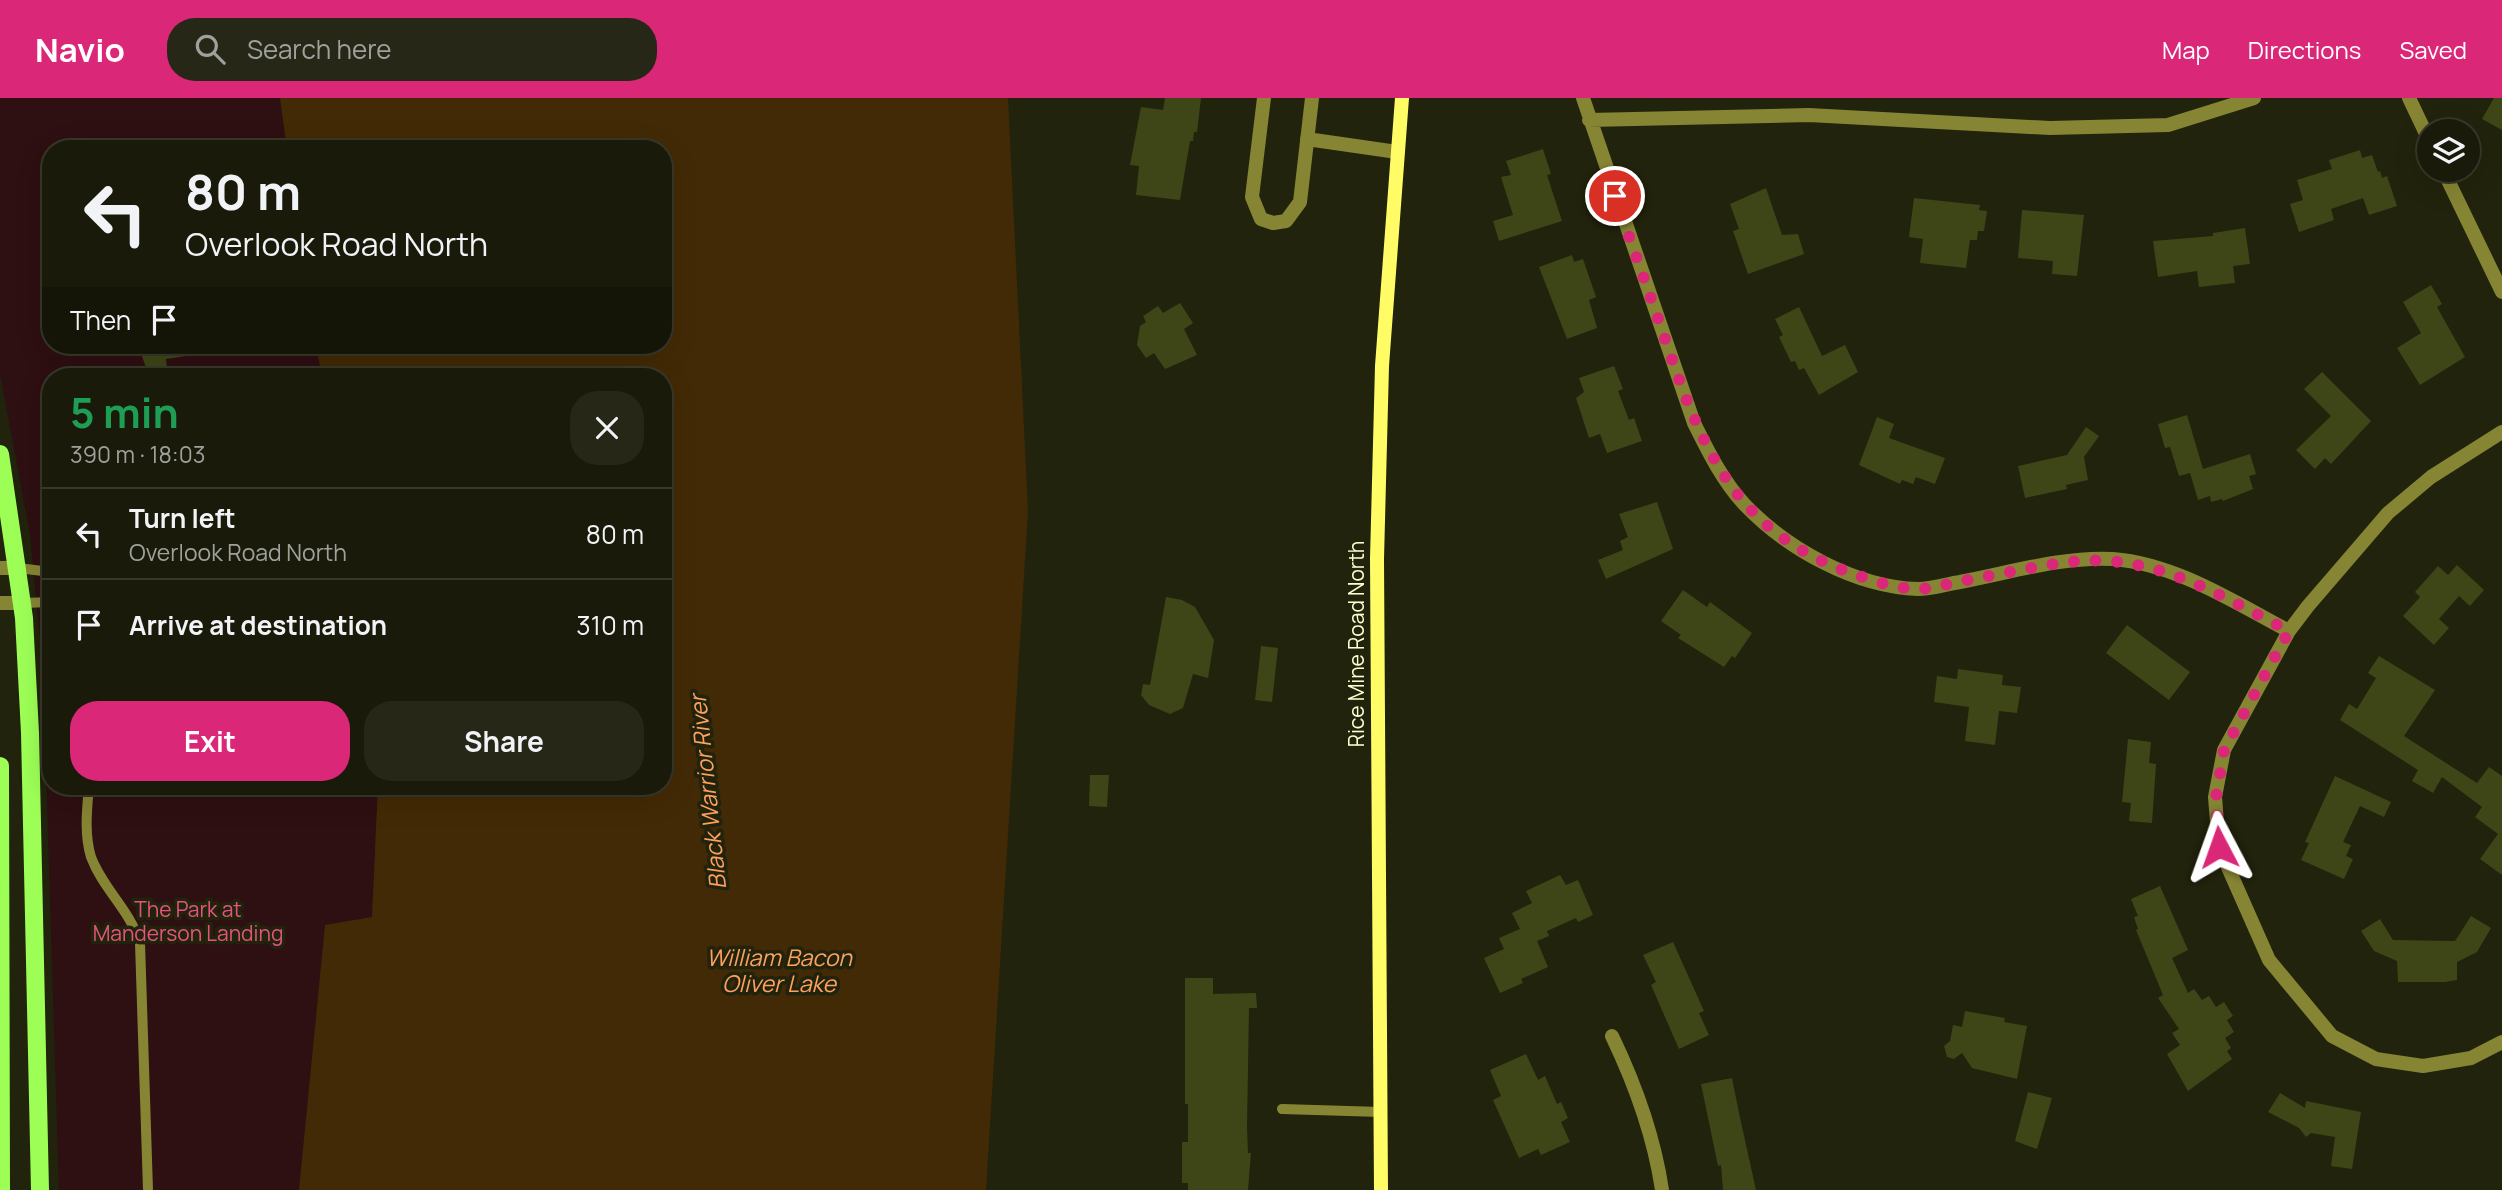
<!DOCTYPE html>
<html lang="en">
<head>
<meta charset="utf-8">
<style>
  :root { --surface:#191a09; --page:#262717; --text:#f1f3f6; --muted:#9fa19c; --line:#37382a; --accent:#db2777 }
  body { margin:0; font-family:Manrope,sans-serif; background:var(--page); color:var(--text); height:100vh; display:flex; flex-direction:column; font-size:26px; white-space:nowrap }
  * { box-sizing:border-box; margin:0 }
  p { font-size:23px; color:var(--muted) }
  .icon { flex:none; width:38px; height:38px; fill:none; stroke:currentColor; stroke-width:2; stroke-linecap:round; stroke-linejoin:round }
  .map { position:relative; flex:1; overflow:hidden }
  .panel { position:absolute; left:42px; top:270px; width:630px; height:427px; display:flex; flex-direction:column; background:var(--surface); border-radius:28px; box-shadow:0 7px 28px #0002,0 0 0 2px var(--line) }
  .panel>* { flex:none }
  .top-card { position:absolute; left:42px; top:42px; width:630px; height:214px; border-radius:28px; box-shadow:0 7px 28px #0002,0 0 0 2px var(--line); background:#191a09; color:var(--text); overflow:hidden }
  .buttons { position:absolute; left:2417px; top:21px; display:grid; gap:14px }
  .buttons a { display:grid; place-items:center; width:63px; height:63px; border-radius:50%; background:var(--surface); box-shadow:0 7px 28px #0002,0 0 0 2px var(--line); font-size:35px }
  .pin { position:absolute; display:grid; place-items:center; width:60px; height:60px; color:#fff; margin:-30px; border:4px solid #fff; border-radius:50%; box-shadow:0 2px 7px #0007 }
  .me { position:absolute; width:77px; margin:-38px; rotate:356deg; stroke-linejoin:round; filter:drop-shadow(0 0 5px #0008) }
  .turn { display:flex; align-items:center; gap:24px; height:147px; padding:0 28px; font-size:32px }
  .turn .icon { width:91px; height:91px; stroke-width:2.5 }
  .turn b { display:block; font-size:49px; line-height:60px }
  .then { display:flex; align-items:center; height:66px; padding:0 28px; background:#0003; gap:14px; font-size:26px }
  .round { display:grid; place-items:center; flex:none; width:74px; height:74px; border-radius:28px; background:var(--page) }
  .head { display:flex; align-items:center; justify-content:space-between; height:119px; padding:0 28px }
  h1 { font-size:42px; font-weight:700; line-height:52px; color:#1e9e55 }
  .action { display:flex; gap:14px; margin-top:auto; padding:14px 28px }
  .action a { flex:1; height:80px; border-radius:28px; background:var(--accent); color:#fff; font-size:28px; font-weight:700; line-height:80px; text-align:center }
  .action a+a { background:var(--page); color:var(--text) }
  ul { padding:0; list-style:none }
  li { display:flex; align-items:center; gap:21px; height:91px; padding:0 28px; border-top:2px solid var(--line) }
  li div { flex:1 }
  li b { display:block; font-size:26px }
  li em { font-style:normal }
  header { display:flex; align-items:center; gap:42px; box-sizing:border-box; height:98px; padding:0 35px; background:var(--accent); color:#fff }
  header strong { font-size:33px }
  nav { display:flex; gap:38px; margin-inline-start:auto; font-size:24px }
  .search { width:490px; height:63px; background:var(--page); display:flex; align-items:center; gap:18px; box-sizing:border-box; padding:0 24px; border-radius:28px; color:var(--muted); font-size:26px }
  .map>svg:first-child { display:block }
  .green { fill:#2e0f12 }
  .water { fill:#432a06 }
  .building { fill:#3e4617 }
  .lines { fill:none; stroke-linecap:round; stroke-linejoin:round }
  .service { stroke:#868534; stroke-width:10 }
  .minor { stroke:#868534; stroke-width:14 }
  .tertiary { stroke:#868534; stroke-width:14 }
  .secondary { stroke:#fffc66; stroke-width:14 }
  .primary { stroke:#9dff56; stroke-width:18 }
  .route { stroke:#db2777; stroke-width:12; stroke-dasharray:0 21.6 }
  .labels { text-anchor:middle; stroke-width:7; stroke-linejoin:round; paint-order:stroke }
  .street-label { font-size:21px; fill:#fcffcf; stroke:#21230c }
  .park-label { font-size:21px; fill:#e7537f; stroke:#21230c }
  .water-label { font-size:23px; font-style:italic; fill:#ffa05d; stroke:#21230c }
</style>
</head>
<body>
<header>
<strong>Navio</strong>
<div class="search"><svg class="icon" aria-label="search" viewBox="0 0 24 24"><circle cx="10" cy="10" r="6"/><path d="M15 15l6 6"/></svg>Search here</div>
<nav><a>Map</a><a>Directions</a><a>Saved</a></nav>
</header>
<div class="map">
<svg width="2502" height="1092" viewBox="0 0 2502 1092">
  <rect width="100%" height="100%" fill="#21230c"/>
  <!-- green -->
  <path class="green" d="M0,0H280L287,51H51V247H316L322,278H51V688H378L372,820L302,1072L299,1092H59L43,574L30,436L0,276Z"/>
  <!-- water -->
  <path class="water" d="M280,0H1008L1028,413L986,1092H299L325,827L372,819L378,688H663V278H322L316,247H663V51H287Z"/>
  <!-- building -->
  <path class="building" d="M1165,0H1201L1197,34H1194L1193,43H1190L1180,102L1136,97L1139,68L1130,67L1141,9L1163,12Z
    M2494,0H2502V32L2482,21Z
    M1543,51L1551,76L1547,77L1562,123L1499,143L1493,123L1513,117L1501,79L1511,77L1506,63Z
    M2360,52L2362,60L2372,57L2378,74L2380,73L2382,80L2387,78L2397,108L2369,117L2363,100L2331,111L2334,122L2299,134L2290,106L2303,102L2297,82L2332,71L2329,62Z
    M1766,90L1782,137L1798,136L1804,156L1748,176L1733,133L1739,131L1730,106Z
    M1914,100L1980,107L1979,112L1987,113L1984,133H1978L1977,142H1970L1966,170L1920,165L1923,141L1909,139Z
    M2022,112L2084,117L2077,178L2052,176L2053,163L2018,160Z
    M2245,130L2250,166L2233,168L2235,185L2199,189L2197,173L2158,179L2153,143L2213,138V135Z
    M1572,157L1574,164L1583,161L1596,199L1589,202L1597,230L1567,241L1539,169Z
    M2431,187L2442,206L2437,209L2465,259L2420,287L2397,250L2421,235L2403,204Z
    M1180,205L1193,225L1184,231L1197,257L1165,271L1154,255L1146,260L1137,247L1140,228L1146,224L1143,218L1158,208L1163,215Z
    M1799,209L1822,258L1845,247L1858,274L1819,297L1804,270L1799,272L1795,263L1791,264L1779,239L1783,237L1775,221Z
    M138,247H200V256L166,261L168,278H149Z
    M1614,268L1623,291L1618,293L1629,322L1634,320L1642,343L1607,355L1600,336L1589,340L1576,300L1584,294L1579,280Z
    M2322,274L2371,323L2331,366L2325,360L2315,371L2296,352L2331,318L2304,291Z
    M2187,317L2203,371L2250,356L2256,376L2249,378L2253,391L2223,403L2222,401L2211,404L2210,398L2198,402L2190,375L2179,378L2170,349L2165,350L2158,326Z
    M1877,319L1894,326L1889,340L1945,360L1935,386L1916,379L1913,386L1902,382L1900,386L1859,367Z
    M2086,329L2099,338L2084,359L2088,382L2066,387L2067,391L2025,400L2018,368L2067,357Z
    M1657,404L1673,451L1606,481L1598,462L1623,452L1620,443L1628,439L1619,416Z
    M2457,467L2484,492L2470,508L2459,498L2439,521L2449,530L2434,547L2403,518L2420,499L2415,494L2438,468L2448,477Z
    M1683,492L1707,509L1710,504L1752,535L1735,560L1732,558L1724,569L1678,540L1681,537L1661,523Z
    M1166,499L1182,502L1195,509L1214,542L1208,580L1193,576L1183,610L1170,616L1149,607L1141,597L1143,586L1150,587Z
    M2127,527L2190,574L2169,602L2106,555Z
    M1261,548L1278,550L1272,604L1255,602Z
    M2379,558L2435,592L2404,638L2477,685L2489,669L2502,678V777L2480,761L2498,736L2475,719L2482,709L2442,679L2433,695L2412,683L2418,672L2340,622L2349,606L2357,611L2376,580L2368,575Z
    M1958,571L2003,577L2002,587L2021,589L2017,615L1999,613L1995,647L1965,643L1969,609L1934,604L1937,578L1957,581Z
    M2128,641L2151,644L2149,665L2156,666L2152,725L2129,723L2131,705L2122,704Z
    M1090,677H1109L1107,709L1089,708Z
    M2335,678L2391,704L2384,719L2360,708L2343,744L2351,747L2346,758L2353,761L2344,781L2301,762L2309,745L2305,744Z
    M1560,777L1566,787L1578,782L1593,817L1578,824L1576,820L1547,833L1549,838L1537,843L1548,869L1521,881L1523,885L1500,895L1484,860L1504,851L1499,840L1520,831L1512,815L1532,805L1526,793Z
    M2160,788L2188,852L2172,860L2188,895L2194,891L2202,902L2209,898L2216,909L2224,904L2233,918L2227,922L2234,934L2225,940L2231,950L2227,953L2232,961L2188,993L2167,956L2180,947L2172,935L2179,931L2158,900L2163,897L2136,832L2138,831L2134,819L2138,818L2131,801Z
    M2471,818L2491,830L2477,854L2457,864V882L2445,884H2398L2397,863L2374,853L2361,833L2380,821L2393,842L2455,843Z
    M1673,844L1704,913L1699,915L1709,937L1679,951L1651,887L1656,884L1643,857Z
    M1185,880H1213V896L1256,895L1257,910H1249L1247,1030L1248,1055H1251L1248,1092H1188V1085H1182V1044H1188V1006H1185Z
    M1965,913L2005,920L2004,924L2027,928L2017,981L1972,970L1962,955L1954,961L1947,959L1944,948L1950,943L1953,927L1962,929Z
    M1526,956L1538,982L1545,978L1557,1006L1561,1004L1568,1020L1561,1024L1570,1044L1541,1057L1538,1051L1519,1060L1493,1002L1501,998L1490,972Z
    M1732,980L1739,1015L1756,1092H1723L1721,1067L1718,1068L1701,986Z
    M2028,994L2052,1000L2037,1051L2015,1043Z
    M2280,995L2305,1010L2306,1003L2361,1014L2352,1071L2331,1068L2335,1039L2311,1035L2306,1039L2299,1030L2268,1014Z"/>
  <g class="lines">
    <!-- service -->
    <path class="service" d="M18,470L51,474
      M23,505L51,504
      M89,688C87,711 84,736 91,759C103,791 130,812 140,845L148,1092
      M1282,1011L1381,1014"/>
    <!-- minor -->
    <path class="minor" d="M1264,0L1252,99L1261,121L1273,125L1286,123L1300,104L1312,0
      M1583,0L1694,325C1708,353 1722,382 1744,406C1787,451 1855,489 1918,491C1931,491 1947,486 1960,484C2009,475 2063,458 2113,461C2176,466 2234,504 2289,533
      M2409,0L2429,42
      M1589,22L1809,17L2050,30L2168,27L2254,0
      M1307,41L1397,54
      M2443,72L2502,194
      M2502,334L2431,379L2388,415L2308,508L2289,533L2224,652L2215,699L2219,749L2269,862L2332,938L2376,961L2423,968L2471,960L2502,944
      M1612,938C1635,986 1654,1038 1662,1092"/>
    <!-- tertiary -->
    <path class="tertiary" d="M0,470H18
      M0,505H23"/>
    <!-- secondary -->
    <path class="secondary" d="M1381,1092L1377,461L1382,268L1402,0"/>
    <!-- primary -->
    <path class="primary" d="M0,356L24,520L30,635L40,1092
      M0,668L1,1092"/>
  </g>
  <g class="lines">
    <!-- route -->
    <path class="route" d="M1615,98C1631,145 1648,191 1664,238C1700,344 1730,428 1843,472C1867,481 1895,491 1920,491C1934,490 1948,486 1962,483C1995,477 2028,470 2061,465C2150,452 2213,494 2289,533L2224,652L2216,699L2219,749"/>
  </g>
  <g class="labels">
    <!-- street labels -->
    <g class="street-label">
      <text transform="translate(1357 546) rotate(-90)" y="7">Rice Mine Road North</text>
    </g>
    <!-- park labels -->
    <g class="park-label">
      <text x="188" y="819">The Park at<tspan x="188" dy="24">Manderson Landing</tspan></text>
    </g>
    <!-- water labels -->
    <g class="water-label">
      <text transform="translate(708 694) rotate(-96)" y="8">Black Warrior River</text>
      <text x="779" y="868">William Bacon<tspan x="779" dy="26">Oliver Lake</tspan></text>
    </g>
  </g>
</svg>
<div class="buttons">
<a><svg class="icon" aria-label="layers" viewBox="0 0 24 24"><path d="M12 4l9 5-9 5-9-5zM3 14l9 5 9-5"/></svg></a>
</div>
<div class="pin" style="left:1615px;top:98px;background:#d93025"><svg class="icon" aria-label="arrive" viewBox="0 0 24 24"><path d="M6 21V4h12l-3 4 3 4H6"/></svg></div>
<svg class="me" style="left:2219px;top:749px" viewBox="-20 -20 40 40"><path d="M0-17L14 15 0 8-14 15z" fill="#db2777" stroke="#fff" stroke-width="4"/></svg>
<div class="top-card">
<div class="turn"><svg class="icon" aria-label="left" viewBox="0 0 24 24"><path d="M17 20v-9H6M10 6l-5 5 5 5"/></svg><div><b>80 m</b>Overlook Road North</div></div>
<div class="then">Then<svg class="icon" aria-label="arrive" viewBox="0 0 24 24"><path d="M6 21V4h12l-3 4 3 4H6"/></svg></div>
</div>
<section class="panel">
<div class="head"><div><h1>5 min</h1><p>390 m · 18:03</p></div><a class="round"><svg class="icon" aria-label="close" viewBox="0 0 24 24"><path d="M6 6l12 12M18 6L6 18"/></svg></a></div>
<ul>
<li><svg class="icon" aria-label="left" viewBox="0 0 24 24"><path d="M17 20v-9H6M10 6l-5 5 5 5"/></svg><div><b>Turn left</b><p>Overlook Road North</p></div><em>80 m</em></li>
<li><svg class="icon" aria-label="arrive" viewBox="0 0 24 24"><path d="M6 21V4h12l-3 4 3 4H6"/></svg><div><b>Arrive at destination</b></div><em>310 m</em></li>
</ul>
<div class="action"><a>Exit</a><a>Share</a></div>
</section>
</div>
</body>
</html>
